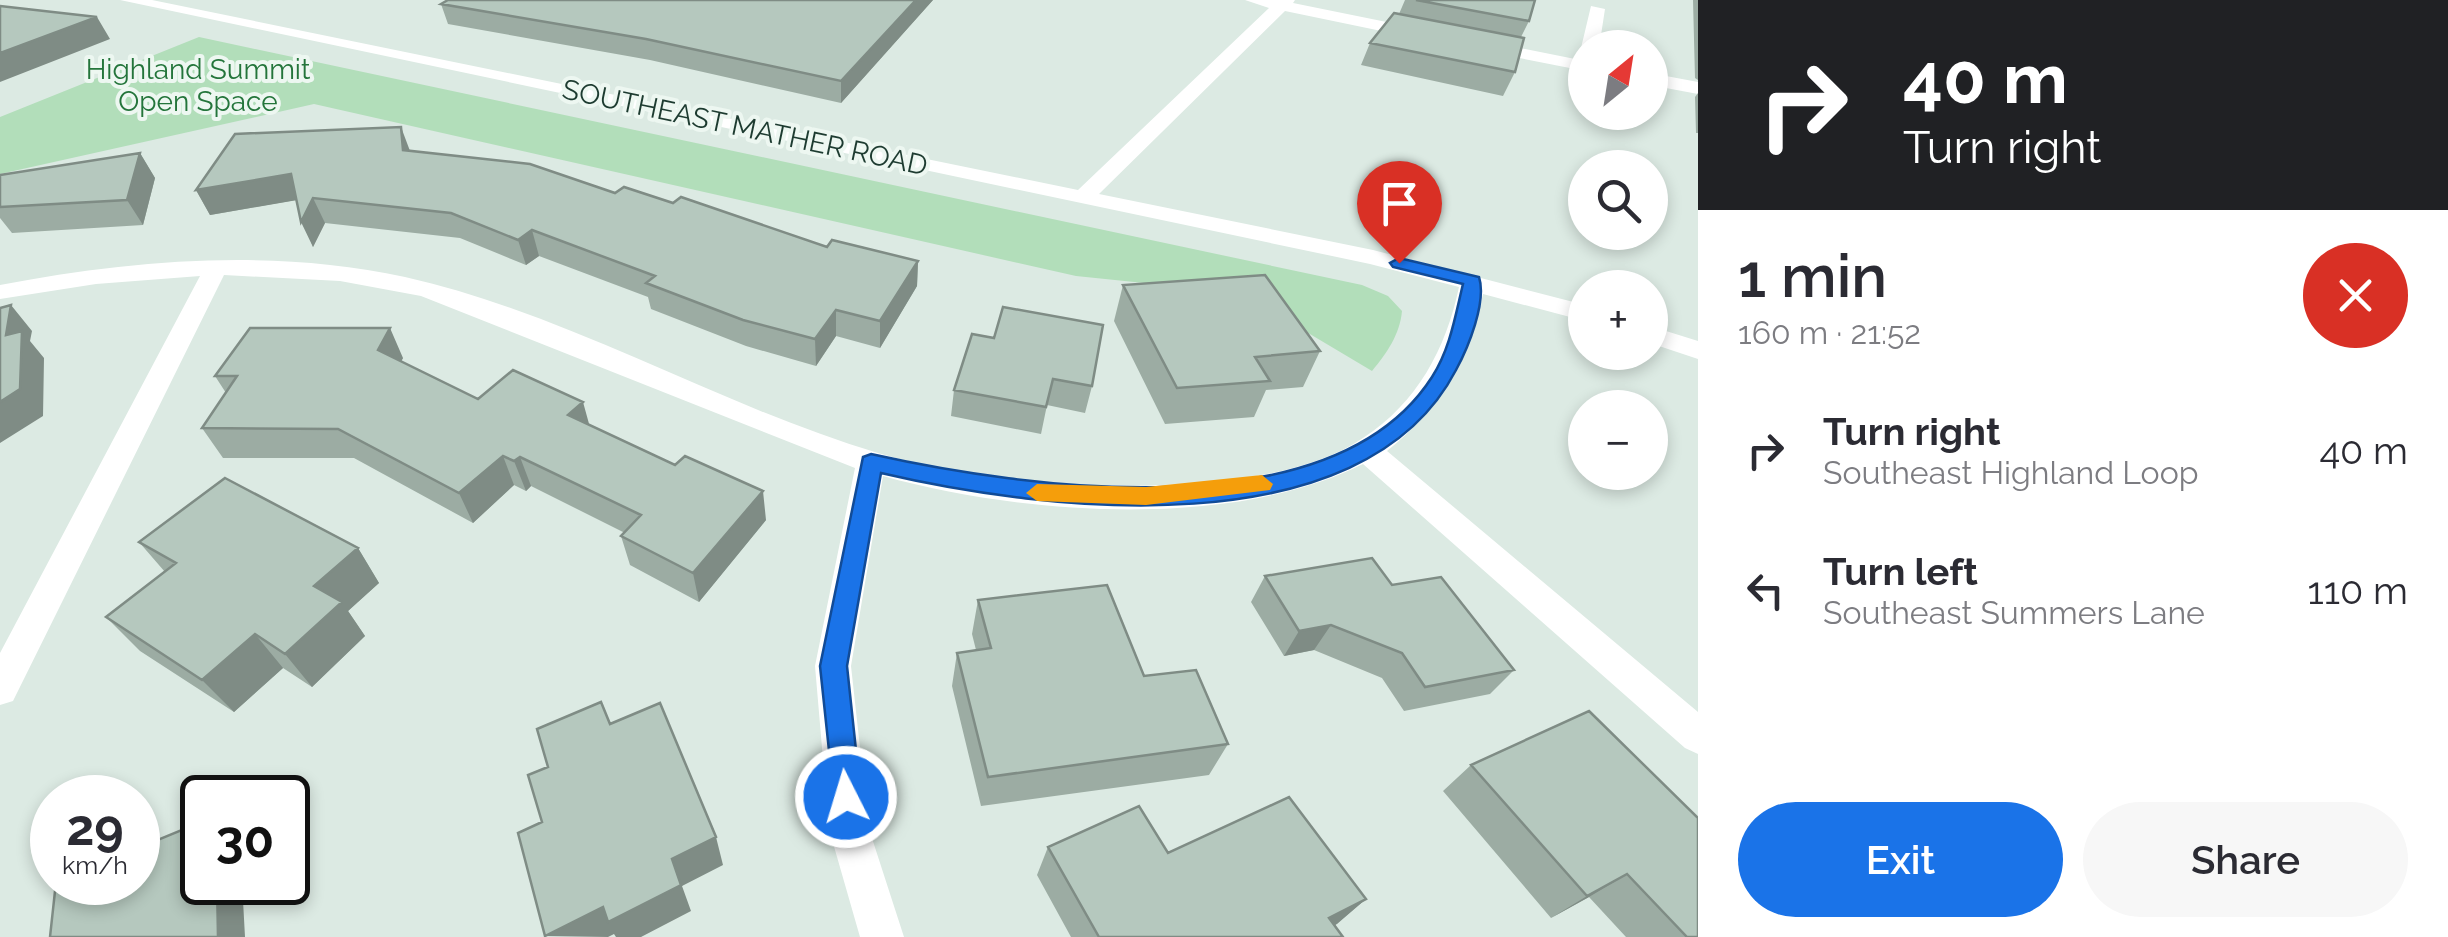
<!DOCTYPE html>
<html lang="en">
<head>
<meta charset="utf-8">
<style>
  :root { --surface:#fff; --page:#f7f7f7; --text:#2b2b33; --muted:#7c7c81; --accent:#1a73e8 }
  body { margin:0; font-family:Raleway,sans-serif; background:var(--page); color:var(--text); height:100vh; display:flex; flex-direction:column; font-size:38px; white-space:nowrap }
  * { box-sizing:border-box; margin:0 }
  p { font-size:32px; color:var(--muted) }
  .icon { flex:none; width:55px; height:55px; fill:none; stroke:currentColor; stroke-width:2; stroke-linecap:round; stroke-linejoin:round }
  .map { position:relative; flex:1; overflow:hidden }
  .panel { display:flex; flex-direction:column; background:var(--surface); width:750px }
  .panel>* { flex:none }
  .hud { background:#202124; color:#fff; overflow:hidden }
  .needle { width:65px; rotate:30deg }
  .fabs { position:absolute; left:1568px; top:30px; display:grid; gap:20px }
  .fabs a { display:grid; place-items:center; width:100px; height:100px; border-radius:50%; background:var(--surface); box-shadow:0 5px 15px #0003; font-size:50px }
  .speed { position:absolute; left:30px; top:775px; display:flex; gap:20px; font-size:50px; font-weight:700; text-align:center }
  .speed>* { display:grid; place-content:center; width:130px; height:130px; border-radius:50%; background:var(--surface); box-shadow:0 5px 15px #0003; line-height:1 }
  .speed small { font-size:25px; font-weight:400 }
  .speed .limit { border:5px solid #111; border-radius:15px; background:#fff; color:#111 }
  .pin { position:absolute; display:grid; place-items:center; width:85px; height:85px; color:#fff; margin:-102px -42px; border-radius:50% 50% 50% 0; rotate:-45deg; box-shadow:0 0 10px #0007 }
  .pin .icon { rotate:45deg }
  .me { position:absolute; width:110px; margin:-55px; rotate:355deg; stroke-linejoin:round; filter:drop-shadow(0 0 8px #0008) }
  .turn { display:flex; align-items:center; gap:35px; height:210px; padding:0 40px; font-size:45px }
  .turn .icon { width:130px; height:130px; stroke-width:2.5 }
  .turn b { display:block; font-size:70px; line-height:85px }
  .round { display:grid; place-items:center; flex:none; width:105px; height:105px; border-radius:52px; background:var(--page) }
  .overview { display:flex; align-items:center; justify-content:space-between; height:170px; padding:0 40px }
  h1 { font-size:60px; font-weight:600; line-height:75px }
  .cta { display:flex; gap:20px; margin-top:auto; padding:20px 40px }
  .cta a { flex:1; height:115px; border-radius:60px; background:var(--accent); color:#fff; font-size:40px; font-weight:600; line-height:115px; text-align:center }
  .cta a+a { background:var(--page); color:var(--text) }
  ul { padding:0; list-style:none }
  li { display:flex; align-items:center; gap:30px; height:140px; padding:0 40px }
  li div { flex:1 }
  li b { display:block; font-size:38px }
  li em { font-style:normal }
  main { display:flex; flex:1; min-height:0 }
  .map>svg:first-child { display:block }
  .green { fill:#b2deba }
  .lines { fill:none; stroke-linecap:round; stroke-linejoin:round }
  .minor { fill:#fff; fill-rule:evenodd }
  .wall { fill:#9caca3 }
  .shaded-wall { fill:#7f8c85 }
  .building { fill:#b5c8be; stroke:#7f8c85; stroke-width:2.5 }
  .route { fill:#1a73e8; stroke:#114b97; stroke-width:2.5 }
  .slow { fill:#f59e0b }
  .labels { text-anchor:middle; stroke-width:8; stroke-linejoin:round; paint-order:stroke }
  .far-park-label { font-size:28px; fill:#24753b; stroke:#edf7f1 }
  .far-street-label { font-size:28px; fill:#1d3b30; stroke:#edf7f1 }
</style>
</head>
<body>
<main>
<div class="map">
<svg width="1698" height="937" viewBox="0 0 1698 937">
  <rect width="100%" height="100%" fill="#dceae3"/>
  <!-- green -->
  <path class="green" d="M199,37L1362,285L1388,296L1402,311C1400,334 1387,353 1372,371L1241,293L1076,276L314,104L0,174V117Z"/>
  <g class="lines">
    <!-- minor -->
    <path class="minor" d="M120,0H152L1078,190L1269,8L1245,0H1295L1293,3L1426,30V38L1420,39L1285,11L1099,194L1373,250L1585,305V321L1483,294C1470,357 1438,411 1387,451L1698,712V754L1685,748L1363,464C1231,530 1022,515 883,476L851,666L869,829L904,937H860L829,829L815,666L855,468L421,296L340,281L224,275L13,701L0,705V653L200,276L96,284L0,299V285C132,260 272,248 405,277C569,314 717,405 878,453C996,488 1257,510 1363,438C1417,403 1446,349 1459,287L1370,264Z
      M1591,6L1605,9L1599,48H1585V52L1581,48Z
      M1480,40L1585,61V71L1474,49V41Z
      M1650,73L1698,82V94L1650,85Z
      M1650,326L1698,341V359L1650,343Z"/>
  </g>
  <!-- wall -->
  <path class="wall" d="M448,0H933L841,103L650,60L448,24L441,4Z
    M1405,0H1535L1529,21L1521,37L1515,72L1503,96L1361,65L1370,43L1399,14Z
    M1693,0H1698V80L1695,78Z
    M1698,93V133H1696L1695,97Z
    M410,151L615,193L673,203L827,247L918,261L917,286L880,348L836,336L816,366L746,346L651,309L648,297L539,256L526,265L460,238L325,223L313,247L296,200L210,215L196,190Z
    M140,153L155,178L143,225L12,233L0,218V175Z
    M1123,285L1320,351L1303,387L1266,390L1254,417L1165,424L1114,321Z
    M972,334L1092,386L1085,413L1047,405L1041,434L951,416L954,390Z
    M403,358L401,361L478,399L589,425L766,520L699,602L630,565L621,536L625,533L531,486L526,491L514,485L473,523L354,458H223L202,428L226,393L215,376Z
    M139,542L358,548L379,583L348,611L365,636L312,687L283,668L234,712L140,651L106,617L165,572Z
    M1265,576L1392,585L1514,670L1490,694L1404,711L1382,678L1314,650L1284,656L1251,602Z
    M978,600L1144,676L1228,744L1209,775L981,806L952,686L957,653L976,650L972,634Z
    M1471,765L1698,818V937H1626L1589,897L1551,918L1443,791Z
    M1048,847L1366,899L1335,925L1343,937H1071L1037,875Z"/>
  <!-- shaded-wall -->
  <path class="shaded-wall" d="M916,0H933L841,103V81Z
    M97,17L110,39L0,82V53Z
    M401,127L410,151L403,150Z
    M140,153L155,178L143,225L127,200Z
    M291,174L303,199L210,215L196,190Z
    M313,198L325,223L313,247L301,222Z
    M532,230L539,256L526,265L518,240Z
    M918,261L917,286L880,348V321Z
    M11,305L32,331L30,341L44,358L43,416L0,443V402L6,335Z
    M836,310V336L816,366L815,339Z
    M390,328L403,358L392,379L378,350Z
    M583,402L591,431L568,415Z
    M503,456L514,485L473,523L459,493Z
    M520,457L531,486L526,491L514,461Z
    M763,491L766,520L699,602L693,573Z
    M358,548L379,583L348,611L365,636L312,687L285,654L314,586Z
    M1331,625L1314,650L1284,656L1299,631Z
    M255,634L283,668L234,712L202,680Z
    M184,829L202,844V880L184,866Z
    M716,837L723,865L682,886L691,911L641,937H616L614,934L608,937L545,936L672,859Z
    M1627,874L1589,897L1551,918L1587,896Z
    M217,882H242L245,937H218Z
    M1366,899L1337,924L1312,937L1329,918Z"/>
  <!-- building -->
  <path class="building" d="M448,0H916L841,81L646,39L441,4Z
    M1416,0H1535L1529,21Z
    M0,6L97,17L0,53Z
    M1394,13L1524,38L1515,72L1370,43Z
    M401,127L403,150L530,164L615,193L624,187L673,203L681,197L827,247L832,240L918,261L880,321L836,310L815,339L743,320L646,283L655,276L532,230L518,240L451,213L313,198L301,222L291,174L196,190L235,134Z
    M140,153L127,200L0,207V175Z
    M1265,275L1320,351L1255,357L1270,381L1177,388L1123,285Z
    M11,305L6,335L22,331L20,389L0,402V308Z
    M1003,307L1103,325L1092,386L1053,379L1046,407L954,390L972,334L994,338Z
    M250,328H390L378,350L478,399L513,370L583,402L568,415L675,465L685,456L763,491L693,573L621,536L641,515L520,457L514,461L503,456L459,493L338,429L202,428L237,376H215Z
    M225,478L358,548L314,586L342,602L285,654L255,634L202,680L106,617L176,563L139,542Z
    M1372,558L1392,585L1441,577L1514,670L1425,687L1402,653L1331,625L1299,631L1265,576Z
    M1107,585L1144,676L1196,670L1228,744L988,777L957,653L991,648L978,600Z
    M601,702L610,724L660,703L716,837L672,859L681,885L608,922L603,907L545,936L518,833L542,822L528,775L548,767L537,729Z
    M1589,711L1698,818V937H1687L1627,874L1587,896L1471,765Z
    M1289,797L1366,899L1329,918L1343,937H1099L1048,847L1139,806L1168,853Z
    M184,829V866L202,858V882H217L218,937H50L56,882H138V848Z"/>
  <!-- route -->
  <path class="route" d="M1399,258L1479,277C1487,302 1468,348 1456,370C1362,551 1043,511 881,473L847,666L861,797L856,807L846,811L835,807L820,666L863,457L871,454C1023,488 1332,533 1432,377C1450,349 1455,317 1463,284L1393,267L1390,263Z"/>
  <!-- slow -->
  <path class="slow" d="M1262,475L1273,484L1270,490L1146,505L1037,501L1026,493L1037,484L1146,487Z"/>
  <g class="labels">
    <!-- far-park labels -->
    <g class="far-park-label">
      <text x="198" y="79">Highland Summit<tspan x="198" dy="32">Open Space</tspan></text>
    </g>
    <!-- far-street labels -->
    <g class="far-street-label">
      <text transform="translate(745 127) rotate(12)" y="10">SOUTHEAST MATHER ROAD</text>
    </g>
  </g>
</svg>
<div class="fabs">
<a><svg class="needle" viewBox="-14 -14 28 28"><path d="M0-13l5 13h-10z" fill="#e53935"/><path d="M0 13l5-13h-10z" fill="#7c7c81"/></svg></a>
<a><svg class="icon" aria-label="search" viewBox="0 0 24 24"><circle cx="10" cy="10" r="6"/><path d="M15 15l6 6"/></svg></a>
<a>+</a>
<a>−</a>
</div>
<div class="speed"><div>29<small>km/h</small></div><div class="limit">30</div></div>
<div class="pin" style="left:1399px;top:263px;background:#d93025"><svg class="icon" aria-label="arrive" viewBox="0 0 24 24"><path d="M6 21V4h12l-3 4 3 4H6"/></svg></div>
<svg class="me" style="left:846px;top:797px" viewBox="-20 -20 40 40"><circle r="17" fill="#1a73e8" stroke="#fff" stroke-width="3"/><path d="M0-11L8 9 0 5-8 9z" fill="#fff"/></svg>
</div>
<section class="panel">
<div class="hud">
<div class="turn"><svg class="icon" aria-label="right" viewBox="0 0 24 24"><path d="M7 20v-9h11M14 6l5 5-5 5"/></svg><div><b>40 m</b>Turn right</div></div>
</div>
<div class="overview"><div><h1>1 min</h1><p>160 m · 21:52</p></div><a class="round" style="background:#d93025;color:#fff"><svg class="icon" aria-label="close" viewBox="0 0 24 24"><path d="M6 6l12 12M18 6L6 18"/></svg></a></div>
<ul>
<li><svg class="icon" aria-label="right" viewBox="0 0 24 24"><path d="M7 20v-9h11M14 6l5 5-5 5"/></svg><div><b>Turn right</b><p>Southeast Highland Loop</p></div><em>40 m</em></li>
<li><svg class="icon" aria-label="left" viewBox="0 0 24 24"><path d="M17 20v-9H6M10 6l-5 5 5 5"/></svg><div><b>Turn left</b><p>Southeast Summers Lane</p></div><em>110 m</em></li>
</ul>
<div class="cta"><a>Exit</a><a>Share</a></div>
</section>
</main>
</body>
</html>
